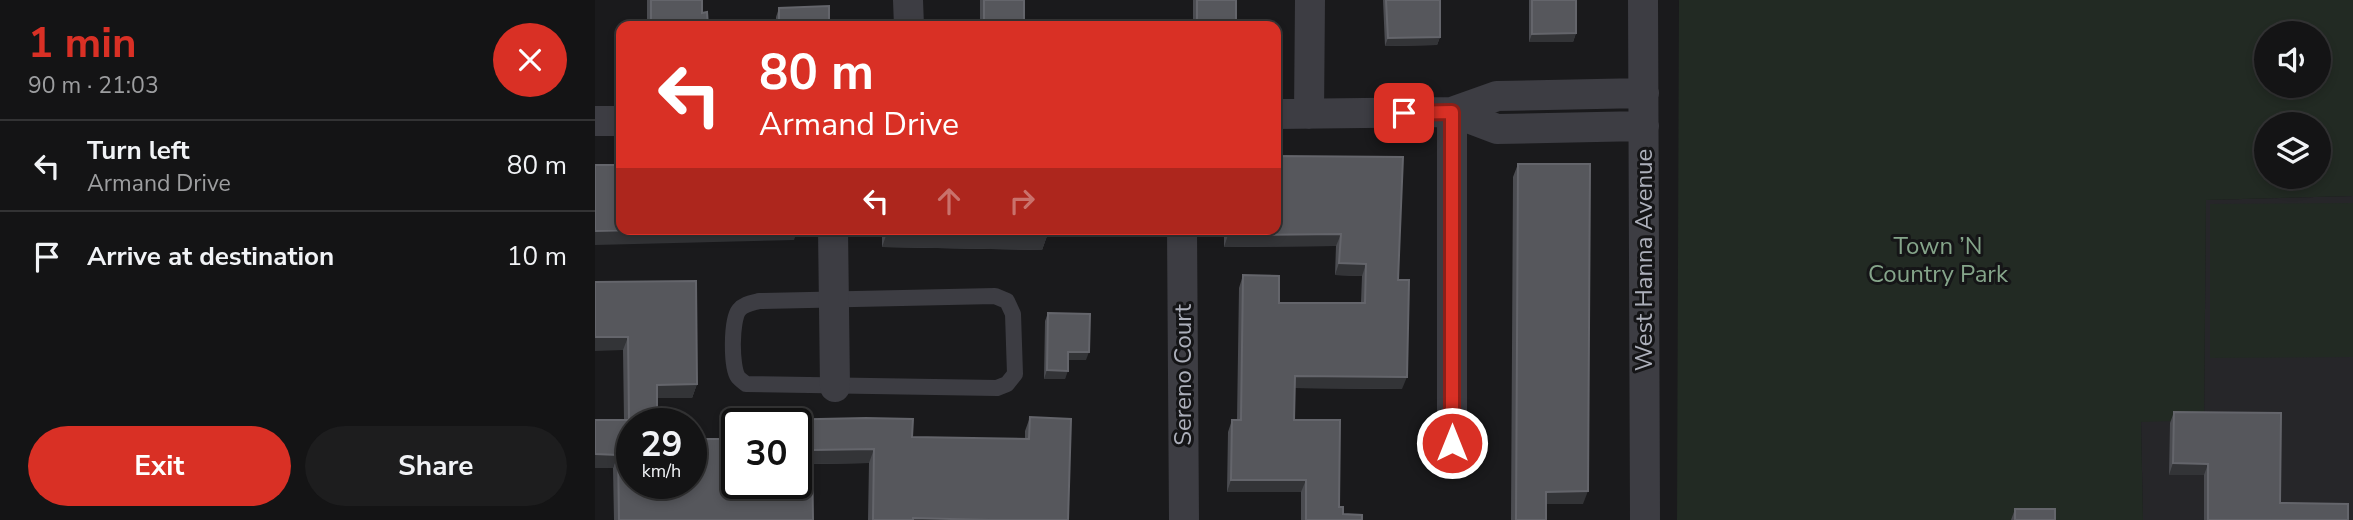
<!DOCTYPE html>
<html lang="en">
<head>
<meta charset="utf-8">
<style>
  :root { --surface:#141415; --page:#1d1d1e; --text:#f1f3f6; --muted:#9d9ea0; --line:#333334; --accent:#d93025 }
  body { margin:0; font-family:"Nunito Sans",sans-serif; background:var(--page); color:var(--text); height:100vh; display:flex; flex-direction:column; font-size:26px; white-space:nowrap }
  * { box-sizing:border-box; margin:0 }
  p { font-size:23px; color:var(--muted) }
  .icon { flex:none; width:38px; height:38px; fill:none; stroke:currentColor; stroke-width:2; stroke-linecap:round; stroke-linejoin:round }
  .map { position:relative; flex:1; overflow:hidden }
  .panel { display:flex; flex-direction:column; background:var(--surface); width:595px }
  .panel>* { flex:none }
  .hud { position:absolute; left:21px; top:21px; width:665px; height:214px; border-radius:14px; box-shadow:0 4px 10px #0003,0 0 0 2px var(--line); background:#d93025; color:#fff; overflow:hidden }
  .fabs { position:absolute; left:1659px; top:21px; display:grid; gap:14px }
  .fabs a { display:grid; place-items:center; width:77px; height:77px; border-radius:50%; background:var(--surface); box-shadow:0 4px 10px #0003,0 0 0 2px var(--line); font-size:35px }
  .speed { position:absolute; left:21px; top:408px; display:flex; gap:14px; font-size:35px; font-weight:700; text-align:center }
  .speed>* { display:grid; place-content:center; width:91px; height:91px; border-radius:50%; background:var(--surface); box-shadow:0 4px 10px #0003,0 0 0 2px var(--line); line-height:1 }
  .speed small { font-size:18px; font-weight:400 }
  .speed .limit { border:4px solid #111; border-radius:10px; background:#fff; color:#111 }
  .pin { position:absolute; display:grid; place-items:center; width:60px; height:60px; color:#fff; margin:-30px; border-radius:14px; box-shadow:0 4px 10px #0006 }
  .me { position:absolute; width:77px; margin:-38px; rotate:0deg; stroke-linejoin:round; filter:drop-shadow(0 0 5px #0008) }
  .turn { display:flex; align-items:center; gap:24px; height:147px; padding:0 28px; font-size:32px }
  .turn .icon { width:91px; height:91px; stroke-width:2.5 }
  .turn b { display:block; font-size:49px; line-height:60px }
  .lanes { display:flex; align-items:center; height:66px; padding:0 28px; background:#0003; justify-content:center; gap:35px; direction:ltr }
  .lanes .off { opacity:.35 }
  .round { display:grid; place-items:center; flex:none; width:74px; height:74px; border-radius:37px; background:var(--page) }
  .headline { display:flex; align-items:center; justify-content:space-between; height:119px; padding:0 28px }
  h1 { font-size:42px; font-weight:700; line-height:52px; color:var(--accent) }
  .primary-button { display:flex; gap:14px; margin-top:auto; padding:14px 28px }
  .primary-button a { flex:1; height:80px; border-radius:42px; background:var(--accent); color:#fff; font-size:28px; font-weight:700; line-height:80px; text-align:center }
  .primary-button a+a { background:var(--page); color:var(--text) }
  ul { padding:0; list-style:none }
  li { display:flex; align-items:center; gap:21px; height:91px; padding:0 28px; border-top:2px solid var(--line) }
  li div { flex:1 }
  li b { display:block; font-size:26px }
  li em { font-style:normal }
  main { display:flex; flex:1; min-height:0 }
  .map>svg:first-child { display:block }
  .built { fill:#262629 }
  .green { fill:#222a23; fill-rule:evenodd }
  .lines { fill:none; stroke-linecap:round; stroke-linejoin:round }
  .service { stroke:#3d3d43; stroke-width:16 }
  .minor { stroke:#3d3d43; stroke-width:30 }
  .wall { fill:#4b4c51 }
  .shaded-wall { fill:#333437 }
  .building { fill:#56575c; stroke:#64656b; stroke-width:2 }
  .route-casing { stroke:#8d1f18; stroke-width:18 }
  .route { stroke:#d93025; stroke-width:12 }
  .labels { text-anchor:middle; stroke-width:6; stroke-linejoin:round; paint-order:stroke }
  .park-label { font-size:24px; fill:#85a58a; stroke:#151517 }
  .street-label { font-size:24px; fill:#adb0bb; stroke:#151517 }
</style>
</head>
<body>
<main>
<section class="panel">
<div class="headline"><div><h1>1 min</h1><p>90 m · 21:03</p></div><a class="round" style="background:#d93025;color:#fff"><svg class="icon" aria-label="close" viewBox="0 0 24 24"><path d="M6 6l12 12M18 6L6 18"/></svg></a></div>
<ul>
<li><svg class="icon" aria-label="left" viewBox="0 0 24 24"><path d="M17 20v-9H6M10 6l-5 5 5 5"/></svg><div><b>Turn left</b><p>Armand Drive</p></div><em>80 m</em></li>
<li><svg class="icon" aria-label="arrive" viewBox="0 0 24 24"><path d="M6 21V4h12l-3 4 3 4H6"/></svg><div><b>Arrive at destination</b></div><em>10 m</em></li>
</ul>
<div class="primary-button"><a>Exit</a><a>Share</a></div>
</section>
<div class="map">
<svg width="1758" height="520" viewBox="0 0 1758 520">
  <rect width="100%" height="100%" fill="#1a1a1c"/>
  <!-- built -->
  <path class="built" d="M1758,196V520H1548L1546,421L1609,420L1611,200Z"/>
  <!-- green -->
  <path class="green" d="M1084,0H1758V196L1611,200L1609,420L1546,422L1548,520H1082ZM1671,33H1724V86H1671ZM1671,124H1724V177H1671Z
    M1758,203V357L1615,358V204Z"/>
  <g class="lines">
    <!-- service -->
    <path class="service" d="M400,296L412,301L418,314L420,374L412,384L402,388L151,384C150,383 144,379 143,377C136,367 136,320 144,310C149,304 157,303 164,301Z"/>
    <!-- minor -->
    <path class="minor" d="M313,0L314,26
      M1048,0L1050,520
      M857,112L902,129L1049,126
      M681,114L857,112L902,96L1049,93
      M714,114L715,0
      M0,121H26
      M238,229L240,387
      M587,229L589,520
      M857,443V112"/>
  </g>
  <!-- wall -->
  <path class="wall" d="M52,0H107V13L113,26H52Z
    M385,0H429V26H385Z
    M598,0H641V26H598Z
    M788,0H845V37L842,45L790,46Z
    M934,0H981V33L978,42H934Z
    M184,8L234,26H181V17Z
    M681,156L803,280L807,389L700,388L699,420L748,514L767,520H706V492H632L633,432L637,420H642L644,288L648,275L684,303H766L767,276L740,275L741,246L629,247V229H681Z
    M923,164L988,504H951V520H916L918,177Z
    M287,229H468V231L452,230V236L447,250L287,247Z
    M0,282L102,384L97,398H62L37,483H142L201,424H177L178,420L317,437L430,439V431L435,417L473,520H273L274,463L217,464L218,520H19L18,468L29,420L28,350Z
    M453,313L491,360H473L470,379H449L450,321Z
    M1579,412L1685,503L1753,520H1609V475H1574L1575,423Z
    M1420,509L1460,520H1416Z"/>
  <!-- shaded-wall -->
  <path class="shaded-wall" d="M981,33L978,42H934L937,34Z
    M845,37L842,45L790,46L793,38Z
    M84,229H203L199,240L0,245V231Z
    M448,229H468V231L447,230Z
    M292,233L452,236L447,250L287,247Z
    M746,234L741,246L629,247L633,235Z
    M744,263L771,264L767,276L740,275Z
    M0,337H33L28,350L0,351Z
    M473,352H494L491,360H470Z
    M452,370L473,371L470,379H449Z
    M700,376L812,377L807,389L696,388Z
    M102,384L97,398H57L62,385Z
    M279,449L274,463L212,464L217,450Z
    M0,454L23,455L18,468H0Z
    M1578,463L1613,464L1609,475H1574Z
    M636,480H711L706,492H632Z
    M993,491L988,504H946L951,492Z
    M318,518L394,520H318Z"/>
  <!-- building -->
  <path class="building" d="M56,0H107V13L112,12L113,26H56Z
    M389,0H429V26H389Z
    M602,0H641V26H602Z
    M791,0H845V37L793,38Z
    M937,0H981V33L937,34Z
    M234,6V26H184V8Z
    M681,156L808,157L803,280H814L812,377L700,376L699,420H745L744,507H748V514L767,515V520H711V480H636L637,420H646L648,275L684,276V303H770L771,264L744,263L746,234L633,235V229H681Z
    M923,164H995L993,491L951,492V520H921Z
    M0,165H26V229H84L0,231Z
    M292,229H452V236L292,233Z
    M101,281L102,384L62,385V424H37V483H96V439H142V483H201V424H178V420L271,418L318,419L317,437L434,439L435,417L476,419L473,520H394L318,518V520H278L279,449L217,450L218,520H24L23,455L0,454V420H34L33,337H0V282Z
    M453,313L495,314L494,352H473V371L452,370Z
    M1579,412L1686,413L1685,503L1753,504V520H1613V464L1578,463Z
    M1420,509H1460V520H1420Z"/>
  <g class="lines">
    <!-- route casing -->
    <g class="route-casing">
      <path id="route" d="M809,113L857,112V443"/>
    </g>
    <!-- route -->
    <use href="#route" class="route"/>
  </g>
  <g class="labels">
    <!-- park labels -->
    <g class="park-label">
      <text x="1343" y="254">Town ’N<tspan x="1343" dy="28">Country Park</tspan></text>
    </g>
    <!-- street labels -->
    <g class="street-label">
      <text transform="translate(1049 260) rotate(-90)" y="8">West Hanna Avenue</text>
      <text transform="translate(588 375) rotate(-90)" y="8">Sereno Court</text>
    </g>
  </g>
</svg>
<div class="fabs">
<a><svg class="icon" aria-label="sound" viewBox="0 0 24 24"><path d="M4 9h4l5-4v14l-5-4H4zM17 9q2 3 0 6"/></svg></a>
<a><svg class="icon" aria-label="layers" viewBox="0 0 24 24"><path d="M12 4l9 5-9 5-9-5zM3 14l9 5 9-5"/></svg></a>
</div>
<div class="speed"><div>29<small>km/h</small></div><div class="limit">30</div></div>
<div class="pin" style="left:809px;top:113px;background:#d93025"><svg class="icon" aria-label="arrive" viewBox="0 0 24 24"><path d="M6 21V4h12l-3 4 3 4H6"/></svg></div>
<svg class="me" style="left:857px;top:443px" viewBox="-20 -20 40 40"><circle r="17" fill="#d93025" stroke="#fff" stroke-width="3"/><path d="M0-11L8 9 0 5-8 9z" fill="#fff"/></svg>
<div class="hud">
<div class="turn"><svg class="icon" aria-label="left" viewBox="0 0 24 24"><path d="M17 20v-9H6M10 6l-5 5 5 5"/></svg><div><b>80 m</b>Armand Drive</div></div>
<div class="lanes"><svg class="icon" aria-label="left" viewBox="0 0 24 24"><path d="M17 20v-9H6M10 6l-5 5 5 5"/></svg><svg class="icon off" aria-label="ahead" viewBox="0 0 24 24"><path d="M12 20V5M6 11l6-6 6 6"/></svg><svg class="icon off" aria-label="right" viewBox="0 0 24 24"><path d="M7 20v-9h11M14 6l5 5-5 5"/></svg></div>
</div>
</div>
</main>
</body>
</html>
